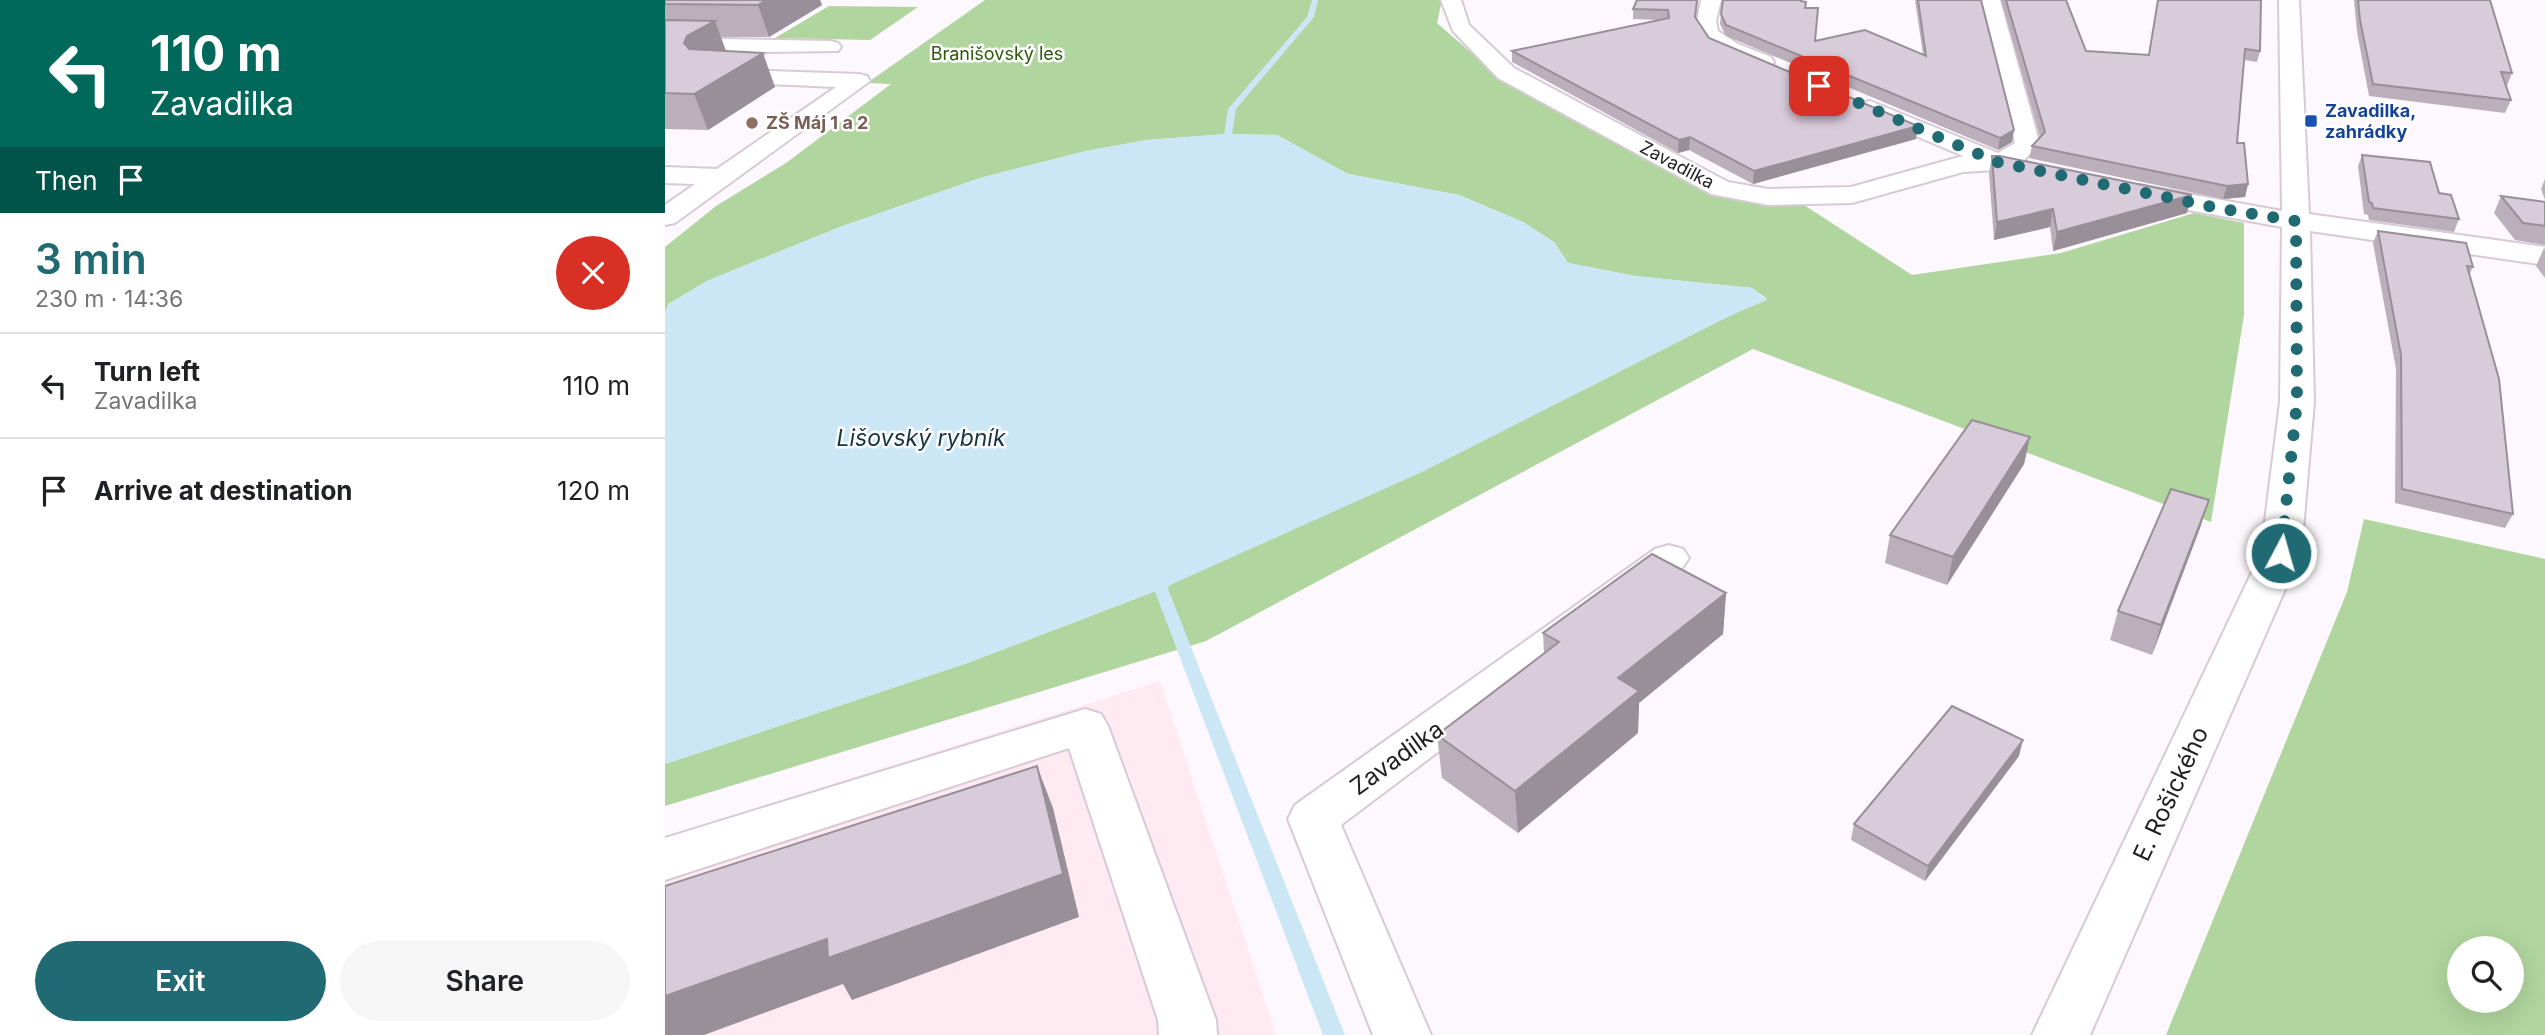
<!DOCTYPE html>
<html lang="en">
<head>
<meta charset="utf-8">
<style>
  :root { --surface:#fff; --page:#f6f6f6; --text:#202124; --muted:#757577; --line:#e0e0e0; --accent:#206a74 }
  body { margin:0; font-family:Inter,sans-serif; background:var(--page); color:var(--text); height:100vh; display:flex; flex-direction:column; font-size:26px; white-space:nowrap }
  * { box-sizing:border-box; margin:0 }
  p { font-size:23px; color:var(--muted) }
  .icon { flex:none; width:38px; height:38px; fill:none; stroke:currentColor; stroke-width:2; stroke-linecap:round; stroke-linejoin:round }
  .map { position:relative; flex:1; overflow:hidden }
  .sheet { display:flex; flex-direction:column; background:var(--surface); width:665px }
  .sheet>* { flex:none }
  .banner { background:#00695c; color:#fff; overflow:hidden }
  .fabs { position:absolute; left:1782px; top:936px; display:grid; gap:14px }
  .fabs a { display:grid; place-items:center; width:77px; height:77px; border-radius:50%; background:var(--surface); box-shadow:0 7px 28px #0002; font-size:35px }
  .pin { position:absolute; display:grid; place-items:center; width:60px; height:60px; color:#fff; margin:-30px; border-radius:14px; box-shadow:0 4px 10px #0006 }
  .me { position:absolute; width:77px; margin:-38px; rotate:6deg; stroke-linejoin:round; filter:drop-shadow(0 0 5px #0008) }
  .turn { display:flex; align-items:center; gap:24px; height:147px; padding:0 35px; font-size:32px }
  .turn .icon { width:91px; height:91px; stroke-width:2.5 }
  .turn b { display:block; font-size:49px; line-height:60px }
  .then { display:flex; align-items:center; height:66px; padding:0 35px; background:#0003; gap:14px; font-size:26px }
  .round { display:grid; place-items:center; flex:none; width:74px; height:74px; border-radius:37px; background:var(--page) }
  .summary { display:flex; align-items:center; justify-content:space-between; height:119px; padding:0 35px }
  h1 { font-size:42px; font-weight:600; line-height:52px; color:var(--accent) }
  .button { display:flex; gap:14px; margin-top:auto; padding:14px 35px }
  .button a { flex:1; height:80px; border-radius:42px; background:var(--accent); color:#fff; font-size:28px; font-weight:600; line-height:80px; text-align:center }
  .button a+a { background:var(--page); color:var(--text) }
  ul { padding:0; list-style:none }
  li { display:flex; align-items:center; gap:21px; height:105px; padding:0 35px; border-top:2px solid var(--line) }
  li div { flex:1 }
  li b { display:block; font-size:26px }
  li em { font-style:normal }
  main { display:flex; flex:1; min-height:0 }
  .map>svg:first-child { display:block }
  .industrial { fill:#feeaf0 }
  .green { fill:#b0d59e; fill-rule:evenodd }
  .water { fill:#cbe6f5 }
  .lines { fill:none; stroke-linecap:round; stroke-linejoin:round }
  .stream { fill:#cbe6f5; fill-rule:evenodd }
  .minor-casing { stroke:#d6cad7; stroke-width:4 }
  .minor { fill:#fff; fill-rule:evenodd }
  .wall { fill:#bbafbb }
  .shaded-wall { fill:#988f99 }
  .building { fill:#d9ccda; stroke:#988f99; stroke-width:2 }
  .route { stroke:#206a74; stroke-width:12; stroke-dasharray:0 21.6 }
  .transit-dot { fill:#1a4fb4; stroke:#fff; stroke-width:2.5 }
  .education-dot { fill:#8d6e63; stroke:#fff; stroke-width:2.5 }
  .labels { text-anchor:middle; stroke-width:5; stroke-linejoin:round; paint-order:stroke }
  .far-park-label { font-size:18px; fill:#2d5a08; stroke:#fff }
  .far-transit-label { font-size:18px; font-weight:bold; fill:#164399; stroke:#fff; text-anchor:start }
  .far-education-label { font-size:18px; font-weight:bold; fill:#785e54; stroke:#fff; text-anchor:start }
  .far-street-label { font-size:18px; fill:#231e23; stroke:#fff }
  .water-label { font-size:23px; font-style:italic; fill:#153545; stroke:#fff }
  .near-street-label { font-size:24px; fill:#231e23; stroke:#fff }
</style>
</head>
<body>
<main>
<section class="sheet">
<div class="banner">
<div class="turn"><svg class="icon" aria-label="left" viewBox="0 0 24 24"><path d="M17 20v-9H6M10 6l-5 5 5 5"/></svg><div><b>110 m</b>Zavadilka</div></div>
<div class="then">Then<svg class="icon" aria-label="arrive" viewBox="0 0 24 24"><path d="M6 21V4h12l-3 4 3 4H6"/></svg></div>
</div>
<div class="summary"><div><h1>3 min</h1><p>230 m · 14:36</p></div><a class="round" style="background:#d93025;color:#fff"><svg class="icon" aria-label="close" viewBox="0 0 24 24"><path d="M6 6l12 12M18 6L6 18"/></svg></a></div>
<ul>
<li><svg class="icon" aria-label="left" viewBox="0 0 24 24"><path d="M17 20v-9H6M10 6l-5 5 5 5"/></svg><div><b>Turn left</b><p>Zavadilka</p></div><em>110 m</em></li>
<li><svg class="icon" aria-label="arrive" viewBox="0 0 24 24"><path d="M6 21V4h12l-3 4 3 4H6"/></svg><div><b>Arrive at destination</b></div><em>120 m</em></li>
</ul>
<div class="button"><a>Exit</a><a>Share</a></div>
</section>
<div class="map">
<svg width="1880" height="1035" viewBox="0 0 1880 1035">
  <rect width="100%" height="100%" fill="#fdf8fd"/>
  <!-- industrial -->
  <path class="industrial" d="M495,681L611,1035H0V837Z"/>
  <!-- green -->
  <path class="green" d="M320,0H777L772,23L832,75L1034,187L1139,205L1247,275L1396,253L1529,213L1579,223V315L1546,522L1088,349L541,641L0,806V764L305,662L496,589L916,391L1062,317L1102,299L1087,288L970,276L903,263L889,242L858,222L794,195L683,174L612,135L562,134L482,140L421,151L315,178L175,227L42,281L4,304L0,313V247L51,206L121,163L226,84L202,83Z
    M164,6L253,7L205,40L110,38Z
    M1699,519L1880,559V1035H1501L1682,592ZM1794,948H1846V1001H1794Z"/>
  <!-- water -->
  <path class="water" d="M562,134L612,135L683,174L793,195L858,222L889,242L903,263L970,276L1087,288L1102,300L1062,317L757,472L496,589L305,662L0,764V313L3,304L42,281L175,227L315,178L421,151L482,140Z"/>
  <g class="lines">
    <!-- stream -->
    <path class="stream" d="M647,0H653L649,17L571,109L564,153L556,155L563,109L642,17Z
      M499,567L506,572L503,589L680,1035H658L489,589L492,572Z"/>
    <!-- minor casing -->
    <g class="minor-casing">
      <path id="minor" d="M776,0H796L804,25L849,68L1063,182L1103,189L1186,187L1298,156L1197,113L1193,108L1197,103L1205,101L1333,153L1350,143L1315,0H1335L1375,145L1358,161L1386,168L1390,173L1386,178L1377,181L1332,170L1298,172L1187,203L1103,205L1046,194L833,78L788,31Z
        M1036,0H1056L1051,21L1053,31L1073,44L1106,57L1109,62L1106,67C1084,72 1040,48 1031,28Z
        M1614,0H1634L1644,214L1880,247V265L1645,231L1649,402L1636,553L1425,1035H1367L1596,553L1615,402L1617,227L1474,201L1465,199L1461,193L1465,187L1474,185L1617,211Z
        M0,38L166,41L173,43L176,47L173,51L101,52L71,70L194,74L202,76L205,81L10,223L0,225V205L30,184L0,183V167L52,169L171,87L38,81L35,76L38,71L72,52L0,50Z
        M1004,545L1018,549L1024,558L1018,567L676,825L766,1035H708L623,819L630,805L990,549Z
        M420,709L436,714L443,726L551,1020L552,1035H494L493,1020L404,748L0,880V838Z"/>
    </g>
    <!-- minor -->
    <use href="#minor" class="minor"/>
  </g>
  <!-- wall -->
  <path class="wall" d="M0,0H155L157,5L104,37H56L61,51L110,87L43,130L0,129Z
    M972,0H1033L1031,18L1044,38L1251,139L1088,184L1024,150L1013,153L847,62V51L995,20L968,19V9Z
    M1250,0H1316L1349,130L1347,142L1333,150L1061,36L1055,24L1056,14L1137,2L1140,8L1150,41L1258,54Z
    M1336,0H1401L1421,51L1484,55L1493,0L1595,51L1592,62L1579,60L1572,143L1583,184L1580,197L1558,199L1364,158L1367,146L1375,137Z
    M1689,0H1825L1847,73L1842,86H1841L1846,100L1840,113L1704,96L1692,32Z
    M1697,155L1774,193L1794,219L1789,232L1704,220L1703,215L1699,214L1693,166Z
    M1327,156L1522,213L1388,251L1385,227L1329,240L1324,173Z
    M1880,179V200L1876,189Z
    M1836,196L1880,202V245L1850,240L1829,213Z
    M1713,231L1808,267L1804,275L1848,514L1840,528L1730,503L1731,369L1708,243Z
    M1879,248L1880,249V278L1871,266Z
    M1365,437L1359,464L1282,585L1220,563L1225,535Z
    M1544,500L1535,528L1487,655L1445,640L1453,611Z
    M1061,593L1058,634L974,703L973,733L853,833L777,778L772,735L879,654L878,633Z
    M1354,756L1260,881L1186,840L1189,824Z"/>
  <!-- shaded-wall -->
  <path class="shaded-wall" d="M101,0H155L157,5L104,37L93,5Z
    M50,21L62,54L36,70L19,43L22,36Z
    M98,53L110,87L43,130L29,94Z
    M1253,126L1251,139L1088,184L1089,171Z
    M1349,130L1347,142L1333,150L1335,138Z
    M1025,137L1024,150L1013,153L1014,140Z
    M1583,184L1580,197L1558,199L1562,186Z
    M1527,195L1522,213L1388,251L1392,232Z
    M1388,209L1385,227L1329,240L1332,222Z
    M1365,437L1359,464L1282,585L1288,557Z
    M1544,500L1535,528L1487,655L1496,625Z
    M1061,593L1058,634L974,703L973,733L853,833L850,791L953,678Z
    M1358,740L1354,756L1260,881L1263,866Z
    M372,766L388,808L414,917L187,1000L178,984L39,1035H0V996L162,939Z"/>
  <!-- building -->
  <path class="building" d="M0,0H101L93,5L0,4Z
    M972,0H1032L1030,17L1044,38L1253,126L1089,171L1025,137L1014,140L847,51L1004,18L1003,10L968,9Z
    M1058,0H1136V1L1141,2L1140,8H1153L1150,41L1200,30L1261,56L1253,0H1316L1349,130L1335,138L1061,25L1056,14Z
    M1341,0H1401L1421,51L1484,55L1493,0H1596L1595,51L1580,49L1572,143H1579L1583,184L1562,186L1367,146L1380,132Z
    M1693,0H1825L1847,73L1836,72L1846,100L1708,84L1695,20Z
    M0,20L50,21L22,36L19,43L24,49L98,53L29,94L0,93Z
    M1697,155L1765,162L1774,193L1786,195L1794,219L1708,208L1707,203L1704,202Z
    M1327,156H1335L1527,195L1392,232L1388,209L1332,222Z
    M1836,196L1880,202V226L1858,223Z
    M1713,231L1801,243L1808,267L1802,266L1834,379L1848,514L1737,489L1736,355Z
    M1307,420L1365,437L1288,557L1225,535Z
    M1506,489L1544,500L1496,625L1453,611Z
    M987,554L1061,593L953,678L974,691L850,791L772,735L894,642L878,633Z
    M1287,706L1358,740L1263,866L1189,824Z
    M372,766L398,874L163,958L162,939L0,996V886Z"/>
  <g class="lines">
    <!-- route -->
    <path class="route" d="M1154,86L1332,162L1558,209L1631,221L1632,402L1616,553"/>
  </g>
  <!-- markers -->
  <rect class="transit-dot" x="1639" y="114" width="14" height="14" rx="3.5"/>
  <circle class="education-dot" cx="87" cy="123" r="7"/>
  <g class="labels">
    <!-- far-park labels -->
    <g class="far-park-label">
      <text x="332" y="60">Branišovský les</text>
    </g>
    <!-- far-transit labels -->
    <g class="far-transit-label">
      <text x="1660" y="117">Zavadilka,<tspan x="1660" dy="21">zahrádky</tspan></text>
    </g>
    <!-- far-education labels -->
    <g class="far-education-label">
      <text x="101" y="129">ZŠ Máj 1 a 2</text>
    </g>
    <!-- far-street labels -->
    <g class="far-street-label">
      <text transform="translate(1012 165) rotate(28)" y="6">Zavadilka</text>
    </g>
    <!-- water labels -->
    <g class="water-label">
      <text x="256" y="446">Lišovský rybník</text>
    </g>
    <!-- near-street labels -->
    <g class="near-street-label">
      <text transform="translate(732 758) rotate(-36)" y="8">Zavadilka</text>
      <text transform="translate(1506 794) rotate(-65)" y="8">E. Rošického</text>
    </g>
  </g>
</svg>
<div class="fabs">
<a><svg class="icon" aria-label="search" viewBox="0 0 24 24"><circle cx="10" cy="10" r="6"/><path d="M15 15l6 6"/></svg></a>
</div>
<div class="pin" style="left:1154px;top:86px;background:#d93025"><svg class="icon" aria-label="arrive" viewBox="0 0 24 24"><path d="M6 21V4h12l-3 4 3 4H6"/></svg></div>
<svg class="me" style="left:1616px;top:553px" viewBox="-20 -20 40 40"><circle r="17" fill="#206a74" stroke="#fff" stroke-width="3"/><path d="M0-11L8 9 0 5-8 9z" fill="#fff"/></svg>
</div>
</main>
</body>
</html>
